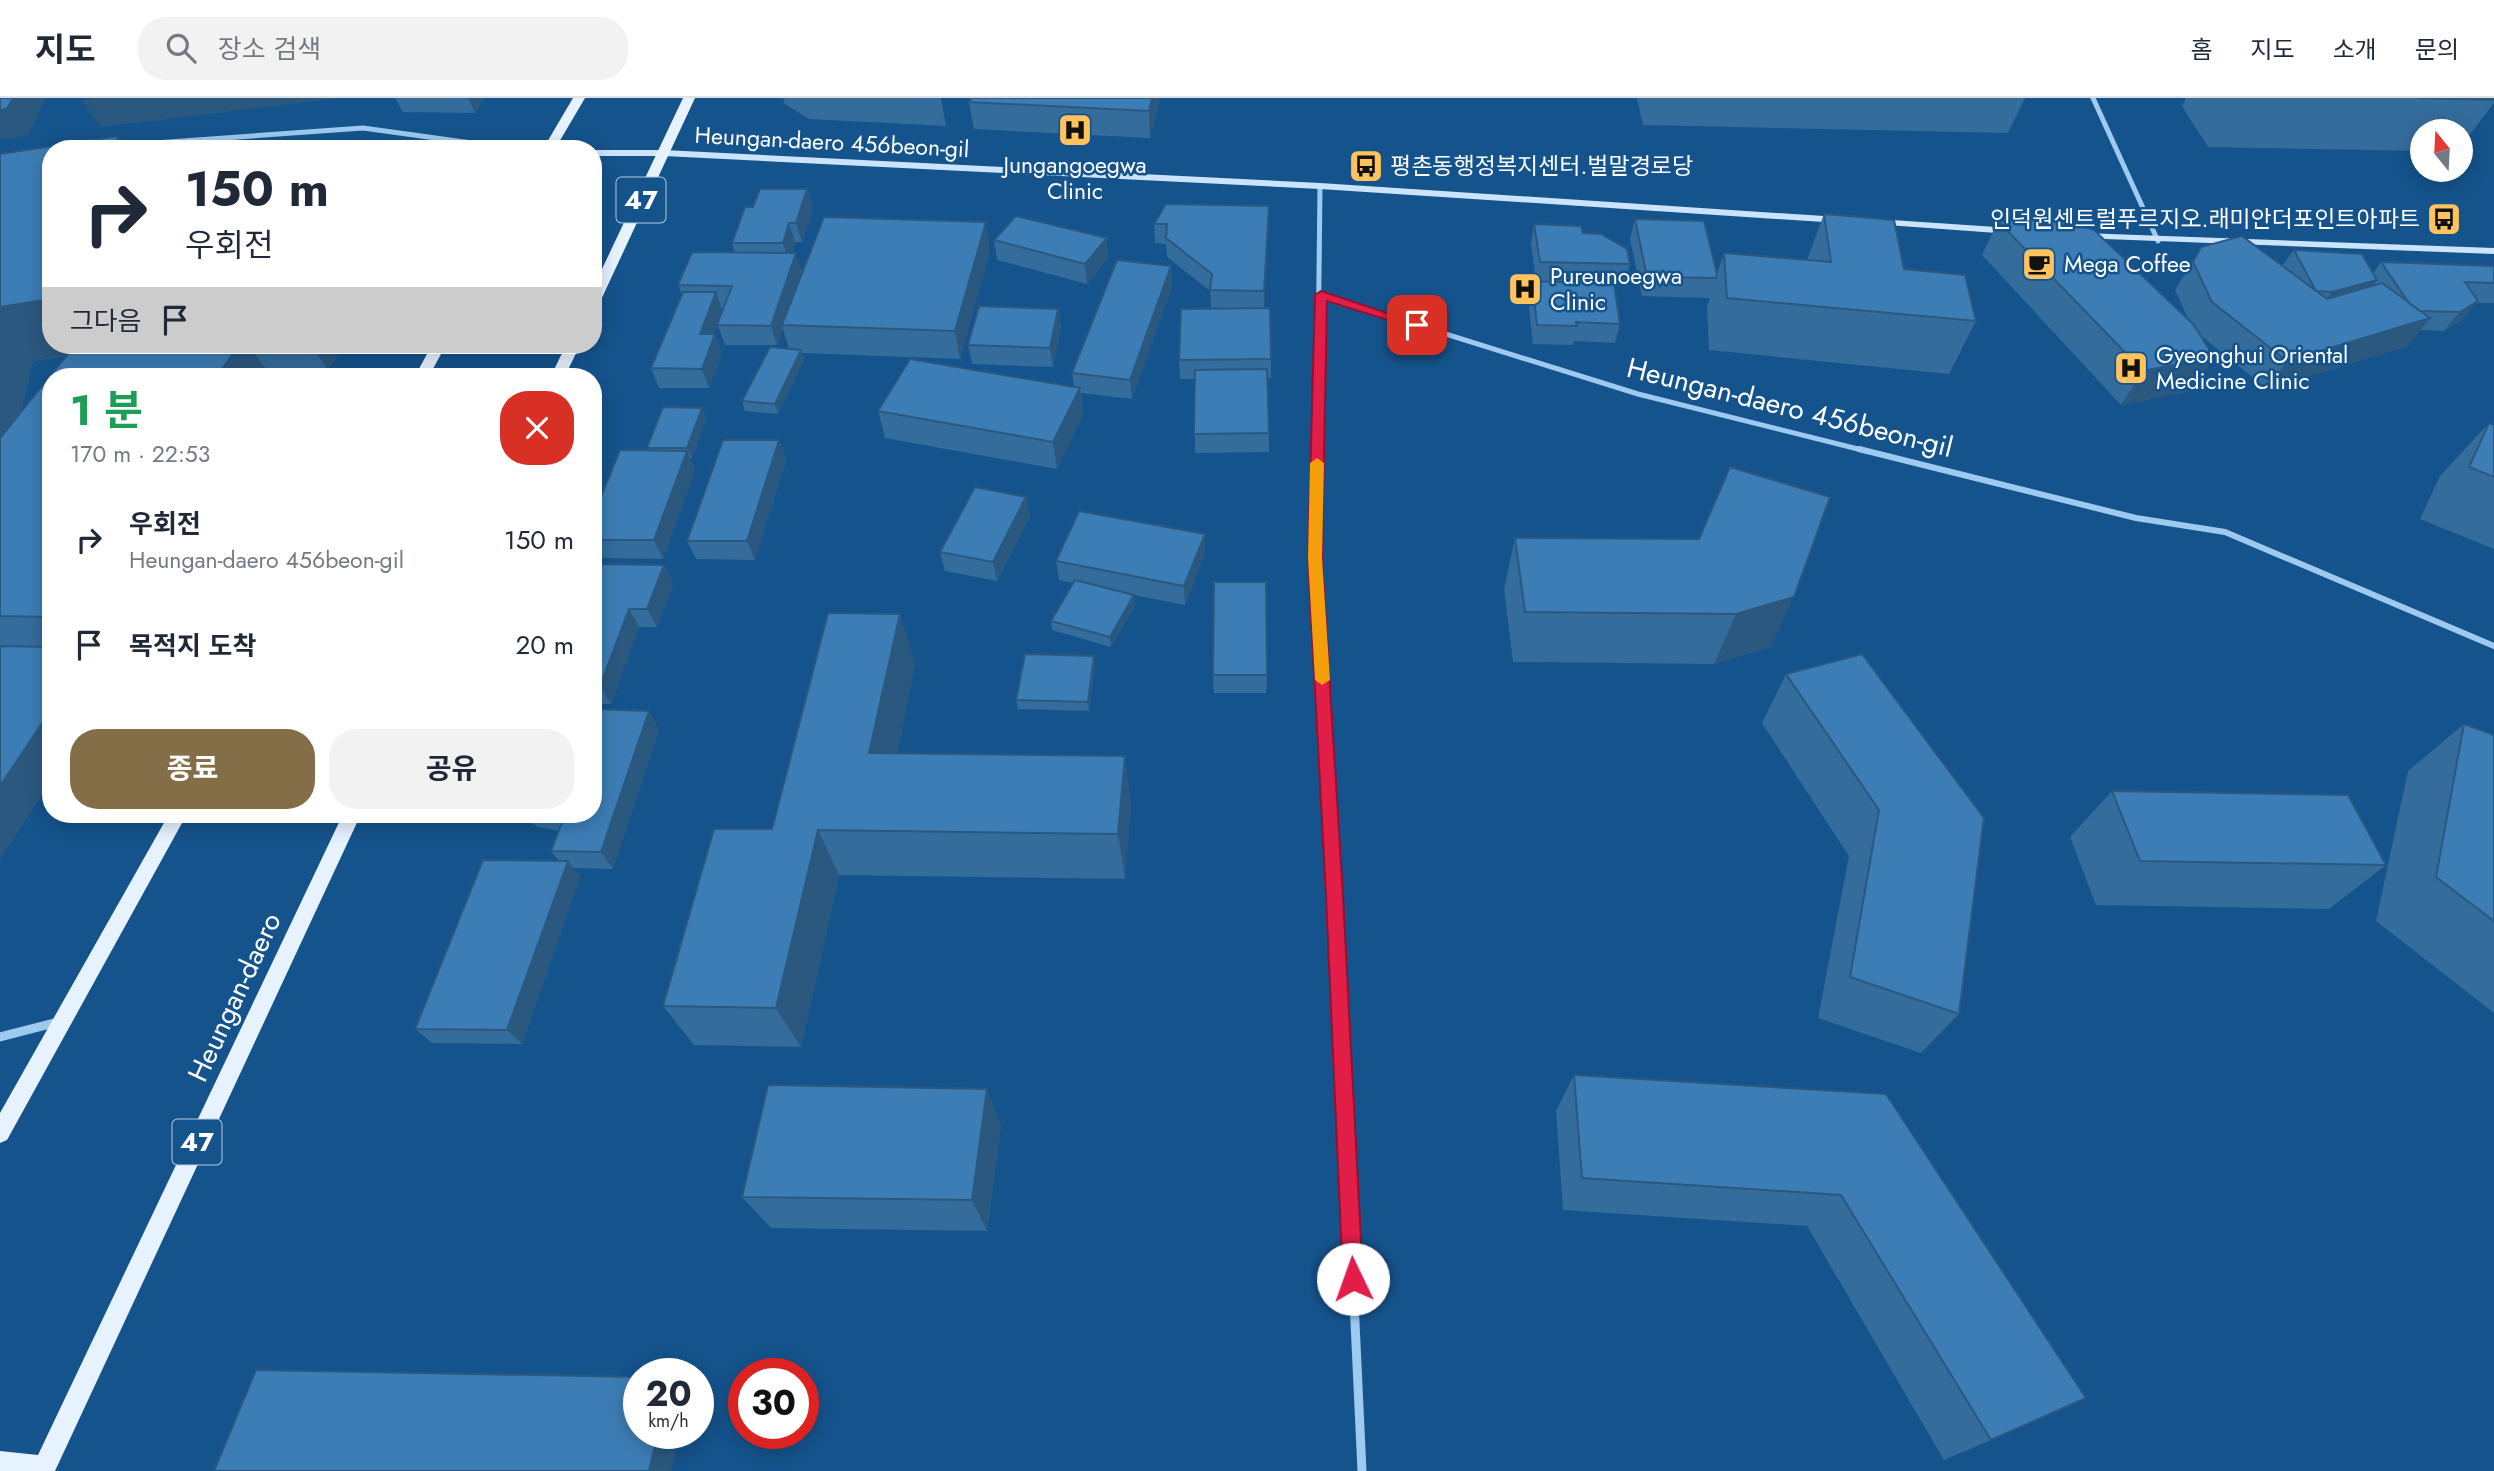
<!DOCTYPE html>
<html lang="ko">
<head>
<meta charset="utf-8">
<style>
  :root { --surface:#fff; --page:#f2f2f3; --text:#1f2937; --muted:#747a83; --line:#e0e1e3; --accent:#846e48 }
  body { margin:0; font-family:Jost,"Noto Sans KR",sans-serif; background:var(--page); color:var(--text); height:100vh; display:flex; flex-direction:column; font-size:26px; white-space:nowrap }
  * { box-sizing:border-box; margin:0 }
  p { font-size:23px; color:var(--muted) }
  .icon { flex:none; width:38px; height:38px; fill:none; stroke:currentColor; stroke-width:2; stroke-linecap:round; stroke-linejoin:round }
  .map { position:relative; flex:1; overflow:hidden }
  .details { position:absolute; left:42px; top:270px; width:560px; height:455px; display:flex; flex-direction:column; background:var(--surface); border-radius:28px; box-shadow:0 4px 18px #0003 }
  .details>* { flex:none }
  .guide { position:absolute; left:42px; top:42px; width:560px; height:214px; border-radius:28px; box-shadow:0 4px 18px #0003; background:#fff; color:var(--text); overflow:hidden }
  .needle { width:46px; rotate:342deg }
  .buttons { position:absolute; left:2410px; top:21px; display:grid; gap:14px }
  .buttons a { display:grid; place-items:center; width:63px; height:63px; border-radius:50%; background:var(--surface); box-shadow:0 4px 18px #0003; font-size:35px }
  .speed { position:absolute; left:623px; top:1260px; display:flex; gap:14px; font-size:35px; font-weight:700; text-align:center }
  .speed>* { display:grid; place-content:center; width:91px; height:91px; border-radius:50%; background:var(--surface); box-shadow:0 4px 18px #0003; line-height:1 }
  .speed small { font-size:18px; font-weight:400 }
  .speed .limit { border:10px solid #d22; background:#fff; color:#111 }
  .pin { position:absolute; display:grid; place-items:center; width:60px; height:60px; color:#fff; margin:-30px; border-radius:14px; box-shadow:0 4px 10px #0006 }
  .me { position:absolute; width:77px; margin:-38px; rotate:357deg; stroke-linejoin:round; filter:drop-shadow(0 0 5px #0008) }
  .turn { display:flex; align-items:center; gap:24px; height:147px; padding:0 28px; font-size:32px }
  .turn .icon { width:91px; height:91px; stroke-width:2.5 }
  .turn b { display:block; font-size:49px; line-height:60px }
  .then { display:flex; align-items:center; height:66px; padding:0 28px; background:#0003; gap:14px; font-size:26px }
  .round { display:grid; place-items:center; flex:none; width:74px; height:74px; border-radius:28px; background:var(--page) }
  .summary { display:flex; align-items:center; justify-content:space-between; height:119px; padding:0 28px }
  h1 { font-size:42px; font-weight:700; line-height:52px; color:#1e9e55 }
  .primary-button { display:flex; gap:14px; margin-top:auto; padding:14px 28px }
  .primary-button a { flex:1; height:80px; border-radius:28px; background:var(--accent); color:#fff; font-size:28px; font-weight:700; line-height:80px; text-align:center }
  .primary-button a+a { background:var(--page); color:var(--text) }
  ul { padding:0; list-style:none }
  li { display:flex; align-items:center; gap:21px; height:105px; padding:0 28px }
  li div { flex:1 }
  li b { display:block; font-size:26px }
  li em { font-style:normal }
  header { display:flex; align-items:center; gap:42px; box-sizing:border-box; height:98px; padding:0 35px; background:var(--surface); border-bottom:2px solid var(--line) }
  header strong { font-size:33px }
  nav { display:flex; gap:38px; margin-inline-start:auto; font-size:24px }
  .search { width:490px; height:63px; background:var(--page); display:flex; align-items:center; gap:18px; box-sizing:border-box; padding:0 24px; border-radius:28px; color:var(--muted); font-size:26px }
  .map>svg:first-child { display:block }
  .lines { fill:none; stroke-linecap:round; stroke-linejoin:round }
  .street-far2 { stroke:#9ecaf0; stroke-width:5 }
  .street-far1 { stroke:#9ecaf0; stroke-width:6 }
  .street { stroke:#9ecaf0; stroke-width:9 }
  .secondary { fill:#cce4fb; fill-rule:evenodd }
  .primary { fill:#e7f2ff; fill-rule:evenodd }
  .wall { fill:#346c9c; fill-rule:evenodd }
  .shaded-wall { fill:#2b587f }
  .building { fill:#3d7db5; stroke:#2b587f; stroke-width:2 }
  .route { fill:#e11d48; stroke:#92132f; stroke-width:2 }
  .slow { fill:#f59e0b }
  .labels { text-anchor:middle; stroke-width:5; stroke-linejoin:round; paint-order:stroke }
  .far-street-label { font-size:23px; fill:#fff; stroke:#15538c }
  .far-poi-label { font-size:23px; fill:#fff; stroke:#15538c; text-anchor:start }
  .shield { fill:#15538c; stroke:#b9cbdc; stroke-width:2 }
  .shield-label { font-size:26px; font-weight:bold; fill:#fff }
  .street-label { font-size:28px; fill:#fff; stroke:#15538c }
</style>
</head>
<body>
<header>
<strong>지도</strong>
<div class="search"><svg class="icon" aria-label="search" viewBox="0 0 24 24"><circle cx="10" cy="10" r="6"/><path d="M15 15l6 6"/></svg>장소 검색</div>
<nav><a>홈</a><a>지도</a><a>소개</a><a>문의</a></nav>
</header>
<div class="map">
<svg width="2494" height="1373" viewBox="0 0 2494 1373">
  <rect width="100%" height="100%" fill="#15538c"/>
  <g class="lines">
    <!-- street-far2 -->
    <path class="street-far2" d="M2093,0L2158,143
      M119,51L155,45L363,30L516,51
      M1321,197L1638,296L1866,353
      M1317,353L1320,88"/>
    <!-- street-far1 -->
    <path class="street-far1" d="M1317,351L1315,460L1335,802
      M1859,351L2136,420L2225,434L2494,548"/>
    <!-- street -->
    <path class="street" d="M1335,800L1362,1373
      M0,939L58,924"/>
    <!-- secondary -->
    <path class="secondary" d="M593,52H664L1320,85L1839,119L1844,122L1839,125L1320,91L664,58H593Z
      M1877,121L2011,130L2016,133L2011,136L1873,126L1872,124Z
      M2083,135L2494,150V156L2079,140L2078,138Z"/>
    <!-- primary -->
    <path class="primary" d="M573,0H585L555,51H543Z
      M683,0H695L600,204L593,208V190Z
      M432,247H446L429,278H415Z
      M566,247H580L565,278H551Z
      M169,716H187L7,1042L0,1045V1015Z
      M343,716H361L55,1373H0V1353L38,1357Z"/>
  </g>
  <!-- wall -->
  <path class="wall" d="M395,0H484L475,15L403,14Z
    M783,0H941L946,28L809,21L785,6Z
    M1160,0L1150,40L974,31L969,4Z
    M1637,0H2025L2008,35L1643,27Z
    M2186,0H2494V5L2460,49V33H2422V53L2208,49L2182,8Z
    M0,56L51,247H344L328,272H266L271,278H51V682L0,761ZM67,258L20,316L33,263Z
    M807,91L813,111L802,144H795L792,155L802,174L798,186L990,152L960,261L802,255L804,262L778,316L745,313L742,303L789,251L783,231L777,247H725L718,228L714,236L722,256L709,290H659L651,270L682,197L678,187L735,154L732,145L753,109Z
    M1269,108L1264,210L1271,261V280H1268L1269,354L1195,355V281H1180L1179,262L1211,210L1210,193L1167,159L1166,146L1155,145L1154,126Z
    M1824,116L1976,223L1949,276L1709,252L1707,208L1710,200L1642,198L1630,141L1635,121L1717,176L1724,155L1807,162Z
    M1998,123L2189,223L2175,192L2201,149L2282,168L2294,152L2373,175L2381,164L2494,168V205H2476L2462,222L2444,233L2420,232L2408,248L2267,291L2200,237L2214,259L2190,293L2121,307L1982,157Z
    M1534,126L1583,135L1630,166L1625,186L1575,184L1620,226L1615,245L1574,243L1573,247L1533,246L1528,202L1532,183H1536L1531,146Z
    M994,142L1108,160L1087,186L997,162Z
    M1171,168L1172,188L1132,301L1081,295L1083,317L1057,371L885,340L878,313L1074,289L1072,275Z
    M1058,211L1061,230L1053,269L972,266L968,247Z
    M702,310L706,320L692,360H690L695,372L663,461L594,460L593,418L648,353L647,350Z
    M2489,325L2494,327V451L2420,421L2440,378Z
    M779,342L786,362L755,462L696,461L687,443Z
    M1026,399L1030,418L997,483L945,473L940,454Z
    M1205,436V455L1185,507L1124,495L1135,507L1111,549L1052,532L1051,523L1073,485L1059,482L1056,463Z
    M1515,440L1699,441L1770,549L1714,566L1513,564L1504,491Z
    M593,466L664,467L673,486L657,529H639L611,606H593Z
    M1862,556L1959,916L1921,955L1818,920L1849,758L1762,625L1786,576Z
    M1094,558L1095,568L1089,613L1018,611L1016,602Z
    M915,566L897,655L1131,705L1125,781L839,777L801,949L694,947L663,908L772,731Z
    M1213,577H1267L1266,595H1214Z
    M2464,626L2494,637V915L2376,823L2408,673Z
    M659,631L613,771L573,770L580,779L522,946L432,945L415,931L559,763L551,753L559,733L538,729L524,720L521,716H593Z
    M2112,693L2386,767L2329,811L2096,807L2070,739Z
    M1574,977L1886,996L1991,1342L1944,1362L1807,1128L1563,1112L1556,1013Z
    M1001,1027L987,1133L771,1130L742,1099Z"/>
  <!-- shaded-wall -->
  <path class="shaded-wall" d="M13,0H46L28,38L0,41V12Z
    M97,0H342L101,29L82,2Z
    M468,0H484L475,15Z
    M1152,0H1160L1150,40L1149,13Z
    M118,38L127,51H114Z
    M807,91L813,111L802,144L796,125Z
    M1269,108V128L1264,212V193Z
    M986,124L990,152L960,261L955,233Z
    M789,125L795,144L789,164L783,145Z
    M1107,140L1108,160L1087,186L1085,166Z
    M796,155L802,174L784,227H782L783,231L777,247L771,228Z
    M1171,168L1172,188L1132,301L1130,282Z
    M2377,182L2362,201L2318,214L2332,194Z
    M716,194L723,214L707,255L700,236Z
    M51,201V247H119L118,249L33,263L0,394V209Z
    M2478,203L2462,222L2444,233L2460,214Z
    M1058,211L1061,230L1053,269L1050,250Z
    M2430,220L2408,248L2267,291L2287,263Z
    M715,236L722,256L709,290L702,271Z
    M239,247H248L271,278H217Z
    M320,247H344L328,272L315,253Z
    M801,252L804,262L778,316L775,306Z
    M2214,259L2190,293L2121,307L2143,273Z
    M1080,290L1083,317L1057,371L1053,344Z
    M702,310L706,320L692,360L687,350Z
    M779,342L786,362L755,462L747,443Z
    M687,353L695,372L663,461L654,442Z
    M1026,399L1030,418L997,483L993,464Z
    M1205,436V455L1185,507L1184,488Z
    M664,467L673,486L657,529L647,511Z
    M1134,497L1135,507L1111,549L1110,539Z
    M1794,499L1770,549L1714,566L1736,516Z
    M629,511L639,529L611,606L600,588Z
    M900,516L915,566L887,702L869,655Z
    M1094,558L1095,568L1089,613L1088,604Z
    M51,612V682L0,761V688Z
    M649,613L659,631L613,771L601,754Z
    M1125,658L1131,705L1125,781L1118,736Z
    M818,732L839,777L801,949L776,910Z
    M568,763L580,779L522,946L507,932Z
    M987,991L1001,1027L987,1133L972,1102Z
    M658,1335H680L671,1373H649Z"/>
  <!-- building -->
  <path class="building" d="M0,0H13L7,11L0,12Z
    M971,0H1152L1149,13L969,4Z
    M2418,0H2494V2Z
    M118,38L114,51H51V201L0,209V56Z
    M760,91H807L796,125H789L783,145H732L745,109H753Z
    M1166,106L1269,108L1264,193L1210,192L1212,176L1166,140L1167,126H1154Z
    M1824,116L1894,122L1904,171L1965,177L1976,223L1727,200L1724,155L1831,164Z
    M1016,118L1107,140L1085,166L994,142Z
    M824,119L986,124L955,233L782,227Z
    M1635,121L1704,123L1717,176L1716,180L1647,179Z
    M2033,121L2069,123L2094,132L2194,227L2214,259L2143,273L1998,123Z
    M1534,126L1581,128L1583,135L1601,136L1627,151L1630,166L1540,164Z
    M2242,138L2327,201L2382,185L2430,220L2287,263L2212,204L2193,164L2201,149Z
    M2294,152L2362,156L2377,182L2332,194L2316,193Z
    M692,154L796,155L771,228L717,227L732,188L678,187Z
    M1117,162L1171,168L1130,282L1072,275Z
    M2381,164L2494,168V185L2465,184L2478,203L2460,214L2420,213L2409,205Z
    M1532,183L1614,186L1620,226L1576,224L1577,228L1537,227Z
    M683,194H716L700,236H715L702,271L651,270Z
    M979,208L1058,211L1050,250L968,247Z
    M1270,210L1271,261L1179,262L1181,211Z
    M75,247H239L217,278H51V516L49,519L0,518V340Z
    M248,247H320L315,253L252,252Z
    M770,249L801,252L775,306L742,303Z
    M910,261L1080,290L1053,344L878,313Z
    M1267,271L1269,335L1194,336L1195,272Z
    M663,309L702,310L687,350H647Z
    M2489,325L2494,327V379L2469,369Z
    M723,342H779L747,443H687Z
    M620,352L687,353L654,442H593V418Z
    M1730,369L1830,399L1794,499L1736,516L1525,514L1515,440L1699,441Z
    M975,389L1026,399L993,464L940,454Z
    M1079,413L1205,436L1184,488L1056,463Z
    M593,466L664,467L647,511H629L600,588H593Z
    M1075,482L1134,497L1110,539L1051,523Z
    M1214,484H1266L1267,577H1213Z
    M828,515L900,516L869,655L1125,658L1118,736L818,732L776,910L663,908L714,731H772Z
    M0,548L51,549V612L0,688Z
    M1025,556L1094,558L1088,604L1016,602Z
    M1862,556L1984,720L1959,916L1850,879L1879,712L1786,576Z
    M593,611L649,613L601,754L551,753L565,716H593Z
    M2464,626L2494,637V823L2436,779Z
    M2112,693L2348,697L2386,767L2140,763Z
    M483,762L568,763L507,932L415,931Z
    M1574,977L1886,996L2086,1300L1991,1342L1841,1097L1582,1080Z
    M768,987L987,991L972,1102L742,1099Z
    M256,1272L639,1279V1335H658L649,1373H214Z"/>
  <!-- route -->
  <path class="route" d="M1321,193L1423,227L1417,231L1327,203L1322,460L1343,798L1363,1181L1360,1188L1353,1191L1346,1188L1343,1181L1326,798L1308,460L1315,197Z"/>
  <!-- slow -->
  <path class="slow" d="M1317,360L1324,365L1322,460L1330,582L1322,587L1315,582L1308,460L1310,365Z"/>
  <!-- icons -->
  <defs>
    <g id="hospital-square" transform="scale(1.75)"><rect x="-9" y="-9" width="18" height="18" rx="4" fill="#ffc35d" stroke="#15538c"/><path d="M-5-5h3v3.5h4V-5h3V5h-3V1.5h-4V5h-3Z" fill="#111"/></g>
    <g id="bus-square" transform="scale(1.75)"><rect x="-9" y="-9" width="18" height="18" rx="4" fill="#ffc35d" stroke="#15538c"/><path d="M-5-6H5V4H4V6H2V4H-2V6H-4V4H-5ZM-3.5-4V0h7V-4ZM-3.5 1.2v1.5H-2V1.2ZM2 1.2v1.5H3.5V1.2Z" fill="#111"/></g>
    <g id="cafe-square" transform="scale(1.75)"><rect x="-9" y="-9" width="18" height="18" rx="4" fill="#ffc35d" stroke="#15538c"/><path d="M-5.5-4.5H6V0H3Q3 3.5 0 3.5H-2.5Q-5.5 3.5-5.5 0ZM3-3.2v2h1.7v-2ZM-6 4.5H4V6H-6Z" fill="#111"/></g>
  </defs>
  <g fill-rule="evenodd">
    <use href="#hospital-square" x="1075" y="32"/>
    <use href="#bus-square" x="1366" y="68"/>
    <use href="#bus-square" x="2444" y="121"/>
    <use href="#cafe-square" x="2039" y="166"/>
    <use href="#hospital-square" x="1525" y="191"/>
    <use href="#hospital-square" x="2131" y="270"/>
  </g>
  <g class="labels">
    <!-- far-street labels -->
    <g class="far-street-label">
      <text transform="translate(832 44) rotate(3)" y="8">Heungan-daero 456beon-gil</text>
    </g>
    <!-- far-poi labels -->
    <g class="far-poi-label">
      <text x="1075" y="75" text-anchor="middle">Jungangoegwa<tspan x="1075" dy="26">Clinic</tspan></text>
      <text x="1390" y="76">평촌동행정복지센터.벌말경로당</text>
      <text x="2420" y="129" text-anchor="end">인덕원센트럴푸르지오.래미안더포인트아파트</text>
      <text x="2064" y="174">Mega Coffee</text>
      <text x="1550" y="186">Pureunoegwa<tspan x="1550" dy="26">Clinic</tspan></text>
      <text x="2156" y="265">Gyeonghui Oriental<tspan x="2156" dy="26">Medicine Clinic</tspan></text>
    </g>
    <!-- shield labels -->
    <g class="shield">
      <rect x="616.5" y="79.5" width="49" height="45" rx="5"/>
      <rect x="172.5" y="1021.5" width="49" height="45" rx="5"/>
    </g>
    <g class="shield-label">
      <text x="641" y="111">47</text>
      <text x="197" y="1053">47</text>
    </g>
    <!-- street labels -->
    <g class="street-label">
      <text transform="translate(1790 309) rotate(14)" y="10">Heungan-daero 456beon-gil</text>
      <text transform="translate(234 899) rotate(-65)" y="10">Heungan-daero</text>
    </g>
  </g>
</svg>
<div class="buttons">
<a><svg class="needle" viewBox="-14 -14 28 28"><path d="M0-13l5 13h-10z" fill="#e53935"/><path d="M0 13l5-13h-10z" fill="#747a83"/></svg></a>
</div>
<div class="speed"><div>20<small>km/h</small></div><div class="limit">30</div></div>
<div class="pin" style="left:1417px;top:227px;background:#d93025"><svg class="icon" aria-label="arrive" viewBox="0 0 24 24"><path d="M6 21V4h12l-3 4 3 4H6"/></svg></div>
<svg class="me" style="left:1353px;top:1181px" viewBox="-20 -20 40 40"><circle r="19" fill="#fff"/><path d="M0-13L10 11 0 6-10 11z" fill="#e11d48"/></svg>
<div class="guide">
<div class="turn"><svg class="icon" aria-label="right" viewBox="0 0 24 24"><path d="M7 20v-9h11M14 6l5 5-5 5"/></svg><div><b>150 m</b>우회전</div></div>
<div class="then">그다음<svg class="icon" aria-label="arrive" viewBox="0 0 24 24"><path d="M6 21V4h12l-3 4 3 4H6"/></svg></div>
</div>
<section class="details">
<div class="summary"><div><h1>1 분</h1><p>170 m · 22:53</p></div><a class="round" style="background:#d93025;color:#fff"><svg class="icon" aria-label="close" viewBox="0 0 24 24"><path d="M6 6l12 12M18 6L6 18"/></svg></a></div>
<ul>
<li><svg class="icon" aria-label="right" viewBox="0 0 24 24"><path d="M7 20v-9h11M14 6l5 5-5 5"/></svg><div><b>우회전</b><p>Heungan-daero 456beon-gil</p></div><em>150 m</em></li>
<li><svg class="icon" aria-label="arrive" viewBox="0 0 24 24"><path d="M6 21V4h12l-3 4 3 4H6"/></svg><div><b>목적지 도착</b></div><em>20 m</em></li>
</ul>
<div class="primary-button"><a>종료</a><a>공유</a></div>
</section>
</div>
</body>
</html>
